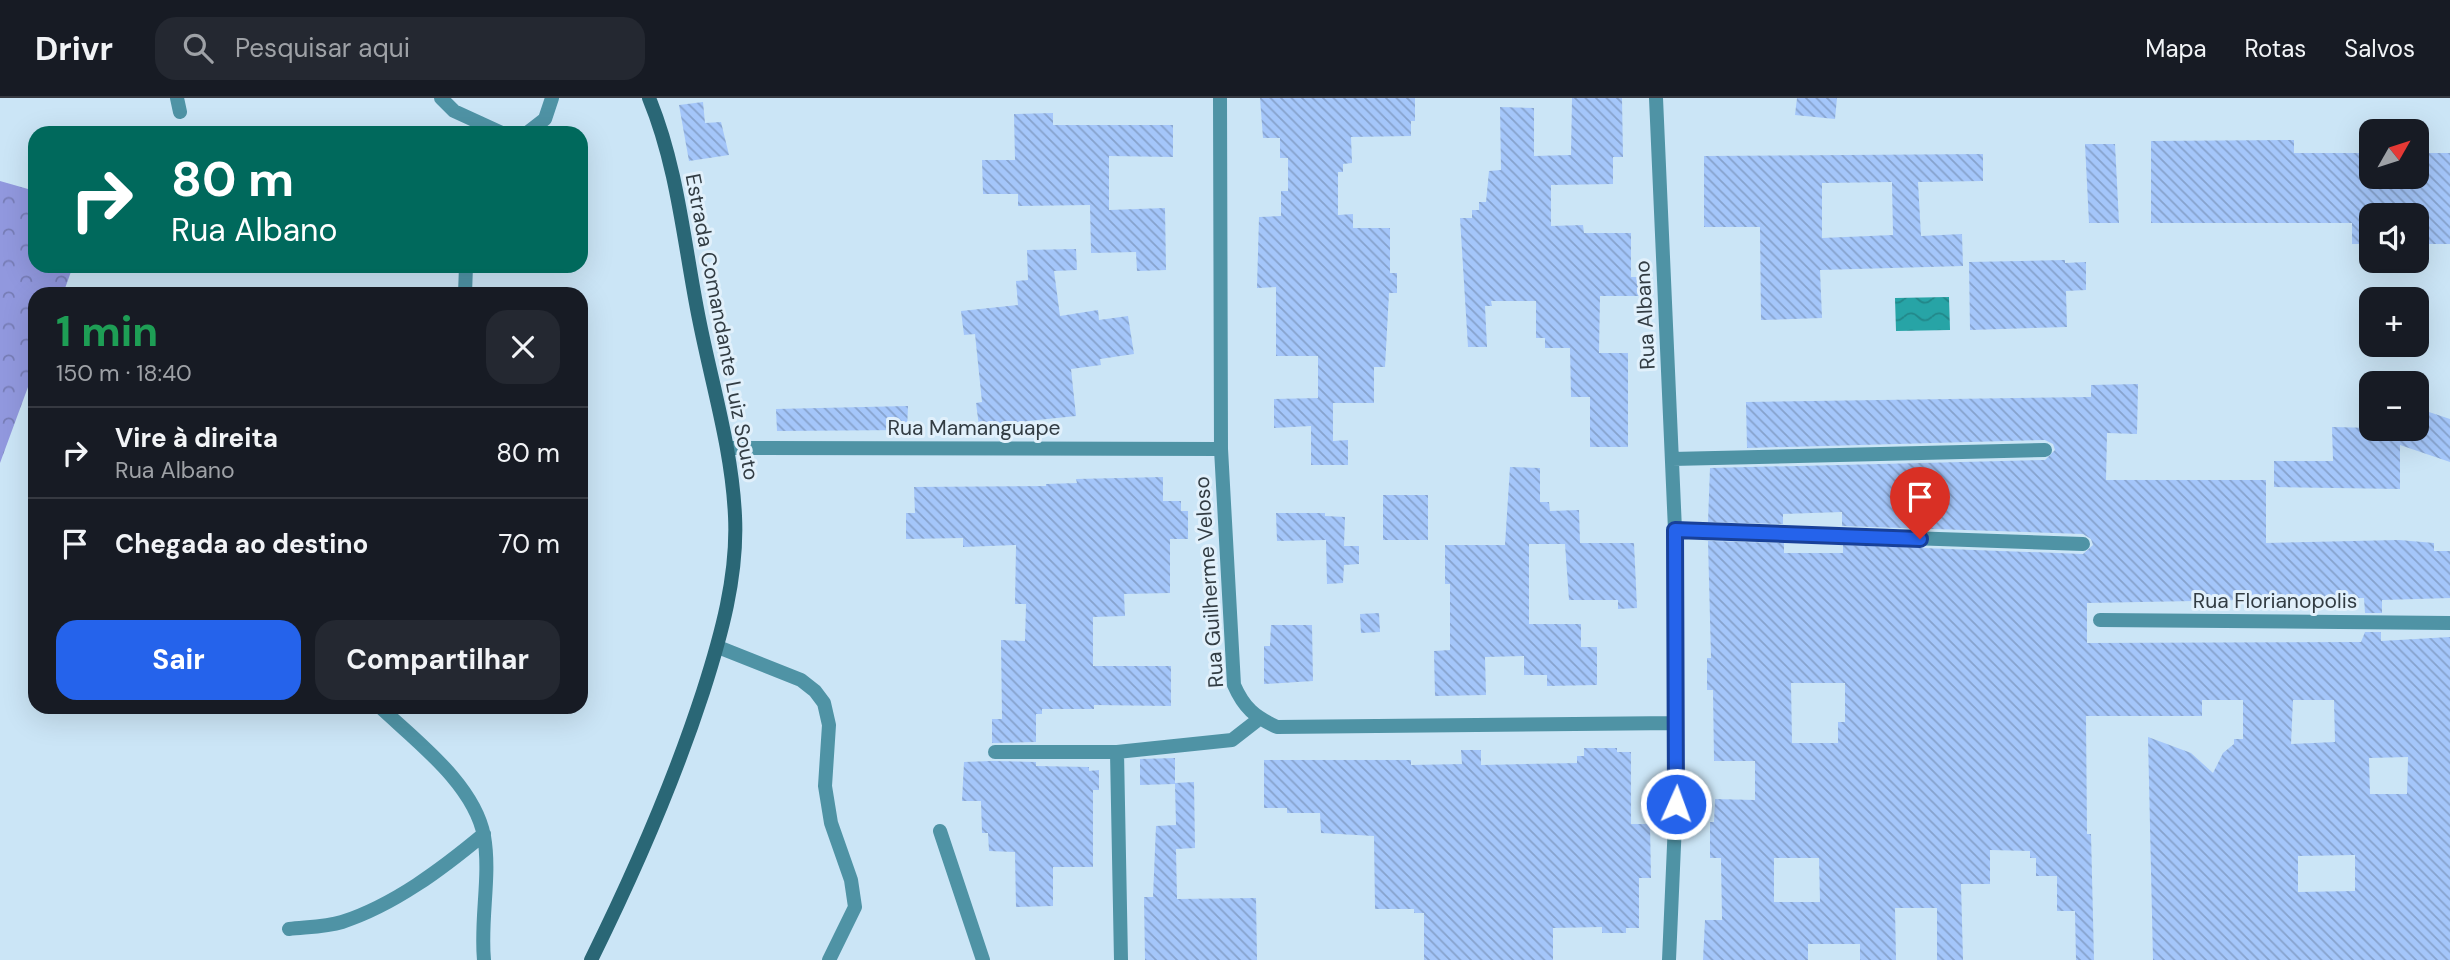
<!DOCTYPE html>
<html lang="pt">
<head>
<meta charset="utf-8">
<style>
  :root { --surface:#171b24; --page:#242831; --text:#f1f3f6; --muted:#9ea1a6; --line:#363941; --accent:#2563eb }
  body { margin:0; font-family:"DM Sans",sans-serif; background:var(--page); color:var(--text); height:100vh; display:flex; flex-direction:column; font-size:26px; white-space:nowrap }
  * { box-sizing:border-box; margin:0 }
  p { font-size:23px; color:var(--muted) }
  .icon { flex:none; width:38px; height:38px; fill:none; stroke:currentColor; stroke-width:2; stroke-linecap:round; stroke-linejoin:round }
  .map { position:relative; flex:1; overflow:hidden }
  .details { position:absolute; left:28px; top:189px; width:560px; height:427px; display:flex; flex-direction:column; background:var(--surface); border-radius:21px; box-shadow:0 7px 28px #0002 }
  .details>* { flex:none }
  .top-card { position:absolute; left:28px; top:28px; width:560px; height:147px; border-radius:21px; box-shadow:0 7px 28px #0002; background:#00695c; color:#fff; overflow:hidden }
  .needle { width:46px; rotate:51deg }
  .buttons { position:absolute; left:2359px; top:21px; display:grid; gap:14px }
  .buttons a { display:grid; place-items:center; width:70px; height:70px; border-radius:14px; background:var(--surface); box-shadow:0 7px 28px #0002; font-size:35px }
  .pin { position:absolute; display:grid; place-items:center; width:60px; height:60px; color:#fff; margin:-72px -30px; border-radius:50% 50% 50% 0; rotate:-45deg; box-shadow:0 0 7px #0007 }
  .pin .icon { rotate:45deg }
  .me { position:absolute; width:77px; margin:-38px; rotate:2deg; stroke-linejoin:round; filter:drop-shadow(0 0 5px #0008) }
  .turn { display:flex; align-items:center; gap:24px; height:147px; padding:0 28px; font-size:32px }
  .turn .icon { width:91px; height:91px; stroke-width:2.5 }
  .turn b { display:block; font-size:49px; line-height:60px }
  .round { display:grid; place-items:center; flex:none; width:74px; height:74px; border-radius:21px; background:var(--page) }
  .headline { display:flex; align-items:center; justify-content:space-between; height:119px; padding:0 28px }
  h1 { font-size:42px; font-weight:700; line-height:52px; color:#1e9e55 }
  .primary-button { display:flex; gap:14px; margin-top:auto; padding:14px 28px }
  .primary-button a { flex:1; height:80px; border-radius:21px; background:var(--accent); color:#fff; font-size:28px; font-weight:700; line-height:80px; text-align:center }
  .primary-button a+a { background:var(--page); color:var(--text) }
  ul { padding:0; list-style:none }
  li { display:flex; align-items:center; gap:21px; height:91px; padding:0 28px; border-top:2px solid var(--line) }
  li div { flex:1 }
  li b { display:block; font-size:26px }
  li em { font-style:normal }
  header { display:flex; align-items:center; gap:42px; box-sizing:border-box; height:98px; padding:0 35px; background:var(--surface); border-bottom:2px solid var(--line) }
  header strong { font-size:33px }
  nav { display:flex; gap:38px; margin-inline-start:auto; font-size:24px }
  .search { width:490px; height:63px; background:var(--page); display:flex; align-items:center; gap:18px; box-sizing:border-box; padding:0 24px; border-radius:21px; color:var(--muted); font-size:26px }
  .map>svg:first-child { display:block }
  .forest { fill:url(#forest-crowns) }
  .water { fill:url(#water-waves) }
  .building { fill:url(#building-back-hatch); fill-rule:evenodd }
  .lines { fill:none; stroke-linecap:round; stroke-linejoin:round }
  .street { stroke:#4f93a5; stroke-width:14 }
  .secondary { stroke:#2a6776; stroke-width:14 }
  .route-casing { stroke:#184099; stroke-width:18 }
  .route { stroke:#2563eb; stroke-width:12 }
  .labels { text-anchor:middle; stroke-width:6; stroke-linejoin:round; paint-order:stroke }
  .street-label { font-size:21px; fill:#323c43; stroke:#e1f0fb }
</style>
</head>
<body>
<header>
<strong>Drivr</strong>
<div class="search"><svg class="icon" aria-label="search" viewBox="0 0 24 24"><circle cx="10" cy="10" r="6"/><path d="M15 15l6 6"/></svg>Pesquisar aqui</div>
<nav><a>Mapa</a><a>Rotas</a><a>Salvos</a></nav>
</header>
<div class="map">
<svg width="2450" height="862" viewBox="0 0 2450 862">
  <defs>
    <pattern id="forest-crowns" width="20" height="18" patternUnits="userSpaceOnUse" patternTransform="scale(1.75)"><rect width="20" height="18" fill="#9198de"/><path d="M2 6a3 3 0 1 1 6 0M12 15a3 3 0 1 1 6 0" fill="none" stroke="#777db6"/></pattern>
    <pattern id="water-waves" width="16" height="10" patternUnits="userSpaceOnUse" patternTransform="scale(1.75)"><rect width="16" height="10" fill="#27a4a6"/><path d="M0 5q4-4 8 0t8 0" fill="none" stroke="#228789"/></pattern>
    <pattern id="building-back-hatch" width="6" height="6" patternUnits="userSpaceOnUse" patternTransform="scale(1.75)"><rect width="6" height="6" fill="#a4c6fa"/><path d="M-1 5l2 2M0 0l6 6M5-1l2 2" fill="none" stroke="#86a2cc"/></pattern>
  </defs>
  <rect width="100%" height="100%" fill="#cbe5f6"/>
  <!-- forest -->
  <path class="forest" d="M0,83L35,93V168H73L63,196H35V270L0,365Z"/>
  <!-- water -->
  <path class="water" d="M1949,199L1950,232L1896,233L1895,200Z"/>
  <!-- building -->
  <path class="building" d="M1260,0H1415V23H1411V38L1351,39L1352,65L1343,66V74H1338V117L1353,116V130H1390V175H1397V195H1389L1385,269H1374V305H1333V343L1348,342V367H1311V328L1274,330V301L1318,300V258H1276V189L1257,190L1259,119L1281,118V93H1288V60H1280V40H1263Z
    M1572,0H1622L1623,59H1613V86L1551,87V128L1583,127L1584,135H1631V179H1646L1645,198H1600L1599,255H1628V349H1590V299H1571L1570,250H1545V240H1536V203H1491L1492,208H1485L1487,249H1468L1460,120H1472V112H1479V104H1486L1489,73L1501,72L1500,9L1534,10V58L1571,57Z
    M1797,0H1837L1835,21L1795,17Z
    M703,4L705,25L721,24L729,57L689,63L679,7Z
    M1053,15V27H1173V59L1109,58V112L1165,110L1166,172L1137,173L1136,154L1091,155L1090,107L1018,108V96H983L982,62H1015L1014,16Z
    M2294,42V55H2371V79H2417V55H2450V146H2417V117H2371V146H2352V125H2151V43Z
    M2085,46H2115L2119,125H2089Z
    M1983,56V83L1918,84L1921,138L1962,136L1963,168L1820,172L1822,220L1761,222L1760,129H1704V58ZM1892,84L1893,137L1822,140V85Z
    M1076,151L1077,172L1054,173L1060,218L1098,212L1099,222L1128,218L1134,256L1100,261L1101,267L1071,271L1076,318L979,328L976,305L982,304L975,236L964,237L961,213L1018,207L1016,183L1028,182L1027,152Z
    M2065,162V165L2086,164V192L2066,193L2067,229L1970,232L1969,164Z
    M2138,286L2137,336L2107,335L2106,382H2266V445L2399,442L2434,445V453H2450V500L2382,502V515H2365L2364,500L2087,505V545L2361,544L2365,534H2381V543L2450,539V862H2153L2148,639L2191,655L2213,675L2223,655L2234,646V641H2243V602H2202V618H2086L2087,736H2091L2094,862H2076L2075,813H2057V778H2036V760H2030V753L1990,752V786H1961L1963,862H1937V810H1895L1896,862H1860V846H1808V862H1703L1705,822H1722L1721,760H1710V724H1714L1715,701L1755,702V663H1714L1713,592H1707V560H1711L1708,443L1784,445V455H1843V447L2083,456L2093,447L2091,441L2083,436L1842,428V414L1783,416V426L1708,424L1710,370L2045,362L2055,352L2053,346L2045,342L1747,350L1746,304L2091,299V287ZM1791,585H1845V624H1838V645H1792ZM2293,602H2334L2335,644L2291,646ZM2408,659L2407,696H2370L2369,660ZM2355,757V793L2298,794V758ZM1774,760H1819L1820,804H1774Z
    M908,308L907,332L777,333L776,311Z
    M2417,310L2450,321V364L2400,347V391L2274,389V363H2333L2332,329L2417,331Z
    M1510,369L1540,370V404H1549L1550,413L1579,412L1580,445H1634L1637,510L1618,511V502H1569L1565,446H1529V526H1581V549H1597V587L1547,588V577H1524V558L1485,559L1486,597L1435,598L1434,553L1450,552V486H1445V447H1505Z
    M1163,379V403H1181V413H1188V441H1170V495L1124,496L1125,518L1093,519V568H1171V608L1094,607V611H1042V616H1036V644L992,645V621H1002L1001,542L1025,543L1026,506H1015L1016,447L963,449V440L906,441V415H915L914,389L1046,388V386L1077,385L1076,381Z
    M1383,397H1428V442H1383Z
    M1276,415H1325V418L1345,419L1344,448H1359V466L1344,467L1343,485L1327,486L1326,442L1277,443Z
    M1379,515L1380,534L1361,535L1360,516Z
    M1271,527H1312L1313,583L1264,586V548H1270Z
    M1584,650H1617V654H1631V726H1650L1651,780H1639V830H1626V835H1602V829L1553,830V862H1424V815H1414V811H1375L1374,738L1321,735L1320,715H1287V710H1264V662H1411V667L1462,666L1461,652H1481V667L1577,665V658H1584Z
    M1175,660V685L1194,684L1195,750L1176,751L1177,801L1256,800L1257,862H1145L1144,799H1153L1156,728L1176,727L1175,686L1140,687V661Z
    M991,663L1036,664V668L1089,669V673L1099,672V692H1093V769H1053V808L1016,809L1015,754L989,753L988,735H982L981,703H962L964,664Z"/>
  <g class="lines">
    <!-- street -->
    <path class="street" d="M177,0L180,14
      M441,0L454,13L502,35
      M1220,0L1221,351L1234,587C1244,610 1255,619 1277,629L1676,625
      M1656,0L1675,432L1677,679L1669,862
      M527,35L545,21L552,0
      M465,196L466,168
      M728,350L1221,351
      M1672,361L2045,352
      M1675,432L2083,446
      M2100,522L2450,525
      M718,549L801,582L815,593L824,605L829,627L825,688L831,725L851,782L855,809L829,862
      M380,609C416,643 474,686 484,738C491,778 480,821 484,862
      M995,654H1117L1232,642L1259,621
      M1117,654L1121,862
      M940,733L983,862
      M289,831C306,829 326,829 342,824C394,807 442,771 484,736"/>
    <!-- secondary -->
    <path class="secondary" d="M591,862C634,775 673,686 703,594C721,538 738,478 735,418C732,351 712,287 699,221C684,147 678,70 649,0"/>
  </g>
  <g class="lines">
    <!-- route casing -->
    <g class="route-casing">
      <path id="route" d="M1676,706L1675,432L1920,441"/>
    </g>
    <!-- route -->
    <use href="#route" class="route"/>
  </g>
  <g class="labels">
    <!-- street labels -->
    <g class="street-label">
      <text transform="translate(1645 217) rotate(-93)" y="7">Rua Albano</text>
      <text transform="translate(722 229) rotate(79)" y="7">Estrada Comandante Luiz Souto</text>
      <text x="974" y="337">Rua Mamanguape</text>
      <text transform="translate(1209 484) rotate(-94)" y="7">Rua Guilherme Veloso</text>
      <text x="2275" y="510">Rua Florianopolis</text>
    </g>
  </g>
</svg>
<div class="buttons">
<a><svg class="needle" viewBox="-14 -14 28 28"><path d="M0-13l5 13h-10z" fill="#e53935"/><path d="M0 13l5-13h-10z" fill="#9ea1a6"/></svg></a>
<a><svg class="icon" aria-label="sound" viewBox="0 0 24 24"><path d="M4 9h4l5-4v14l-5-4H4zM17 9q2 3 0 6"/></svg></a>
<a>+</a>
<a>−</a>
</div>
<div class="pin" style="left:1920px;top:441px;background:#d93025"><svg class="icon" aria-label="arrive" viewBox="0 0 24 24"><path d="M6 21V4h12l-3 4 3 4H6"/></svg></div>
<svg class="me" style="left:1676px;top:706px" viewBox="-20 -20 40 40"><circle r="17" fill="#2563eb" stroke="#fff" stroke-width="3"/><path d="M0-11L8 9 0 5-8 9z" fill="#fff"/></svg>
<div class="top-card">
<div class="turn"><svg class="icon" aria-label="right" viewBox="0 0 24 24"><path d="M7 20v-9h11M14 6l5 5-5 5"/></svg><div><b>80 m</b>Rua Albano</div></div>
</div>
<section class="details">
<div class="headline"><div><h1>1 min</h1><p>150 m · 18:40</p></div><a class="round"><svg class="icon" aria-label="close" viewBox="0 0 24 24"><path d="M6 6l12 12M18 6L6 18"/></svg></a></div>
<ul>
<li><svg class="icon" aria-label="right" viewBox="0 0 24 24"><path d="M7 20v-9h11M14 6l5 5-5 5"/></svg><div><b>Vire à direita</b><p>Rua Albano</p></div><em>80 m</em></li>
<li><svg class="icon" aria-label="arrive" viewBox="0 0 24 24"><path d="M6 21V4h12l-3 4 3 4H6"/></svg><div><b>Chegada ao destino</b></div><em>70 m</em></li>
</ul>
<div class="primary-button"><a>Sair</a><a>Compartilhar</a></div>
</section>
</div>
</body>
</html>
